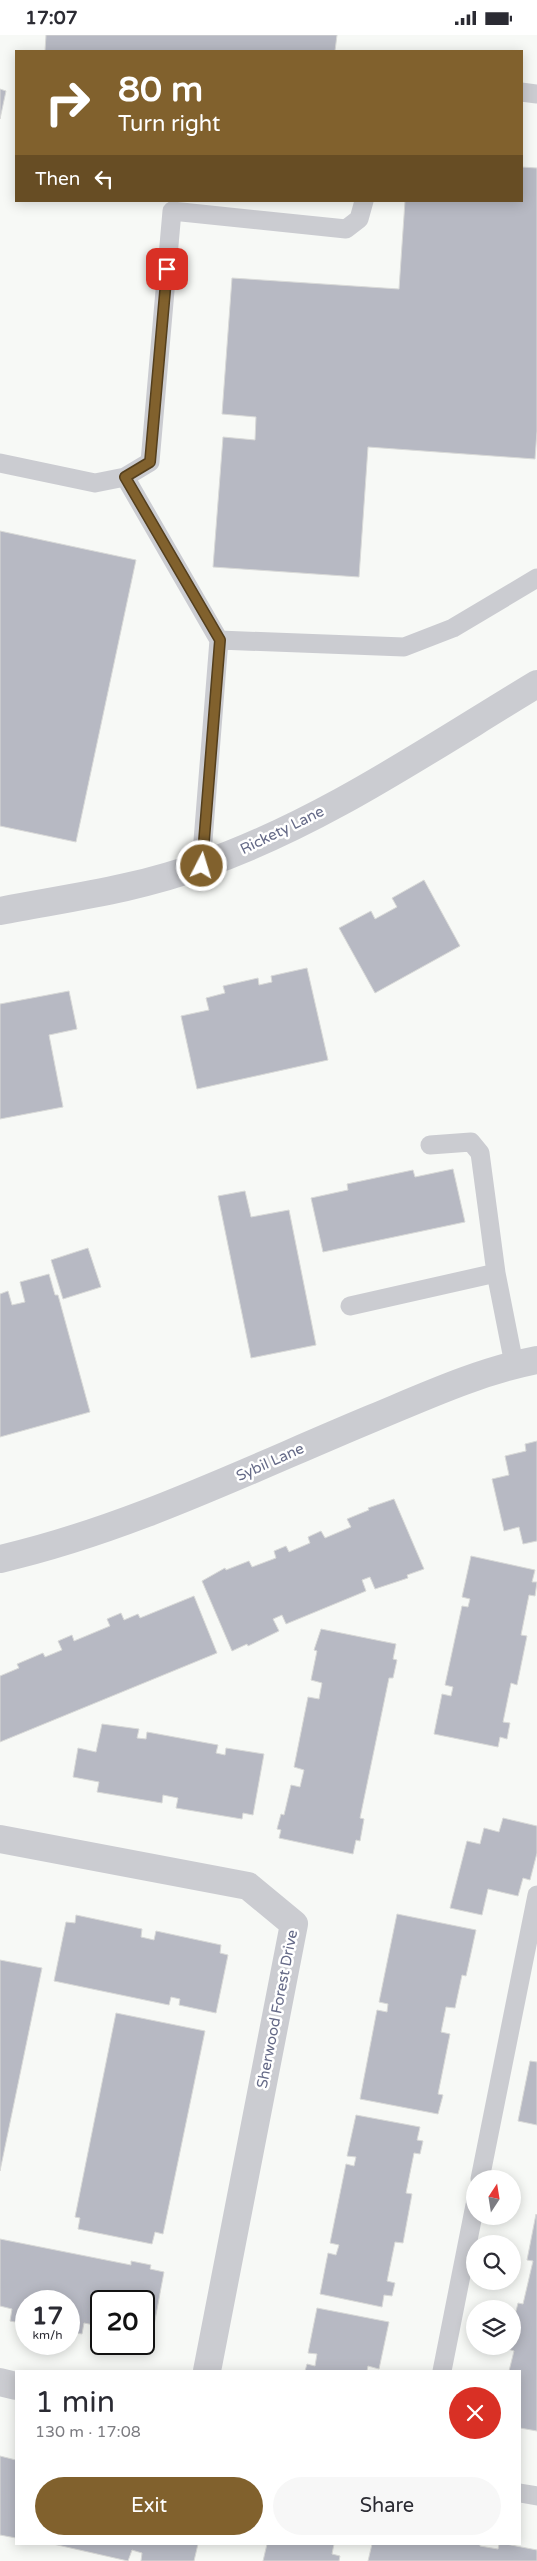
<!DOCTYPE html>
<html lang="en">
<head>
<meta charset="utf-8">
<style>
  :root { --surface:#fff; --page:#f7f7f7; --text:#2b2b33; --muted:#7c7c81; --accent:#81612d }
  body { margin:0; font-family:"Varela Round",sans-serif; background:var(--page); color:var(--text); height:100vh; display:flex; flex-direction:column; font-size:19px; white-space:nowrap }
  * { box-sizing:border-box; margin:0 }
  p { font-size:16px; color:var(--muted) }
  .icon { flex:none; width:28px; height:28px; fill:none; stroke:currentColor; stroke-width:2; stroke-linecap:round; stroke-linejoin:round }
  .map { position:relative; flex:1; overflow:hidden }
  .drawer { position:absolute; left:15px; top:2335px; width:506px; height:175px; display:flex; flex-direction:column; background:var(--surface); border-radius:0px; box-shadow:0 2px 12px #0003 }
  .drawer>* { flex:none }
  .guide { position:absolute; left:15px; top:15px; width:508px; height:152px; border-radius:0px; box-shadow:0 2px 12px #0003; background:#81612d; color:#fff; overflow:hidden }
  .needle { width:32px; rotate:12deg }
  .fabs { position:absolute; left:466px; top:2135px; display:grid; gap:10px }
  .fabs a { display:grid; place-items:center; width:55px; height:55px; border-radius:50%; background:var(--surface); box-shadow:0 2px 12px #0003; font-size:25px }
  .speed { position:absolute; left:15px; top:2255px; display:flex; gap:10px; font-size:25px; font-weight:700; text-align:center }
  .speed>* { display:grid; place-content:center; width:65px; height:65px; border-radius:50%; background:var(--surface); box-shadow:0 2px 12px #0003; line-height:1 }
  .speed small { font-size:12px; font-weight:400 }
  .speed .limit { border:2px solid #111; border-radius:8px; background:#fff; color:#111 }
  .pin { position:absolute; display:grid; place-items:center; width:42px; height:42px; color:#fff; margin:-21px; border-radius:10px; box-shadow:0 2px 8px #0006 }
  .me { position:absolute; width:55px; margin:-28px; rotate:5deg; stroke-linejoin:round; filter:drop-shadow(0 0 4px #0008) }
  .turn { display:flex; align-items:center; gap:18px; height:105px; padding:0 20px; font-size:22px }
  .turn .icon { width:65px; height:65px; stroke-width:2.5 }
  .turn b { display:block; font-size:35px; line-height:42px }
  .then { display:flex; align-items:center; height:48px; padding:0 20px; background:#0003; gap:10px; font-size:19px }
  .round { display:grid; place-items:center; flex:none; width:52px; height:52px; border-radius:26px; background:var(--page) }
  .overview { display:flex; align-items:center; justify-content:space-between; height:85px; padding:0 20px }
  h1 { font-size:30px; font-weight:600; line-height:38px }
  .action { display:flex; gap:10px; margin-top:auto; padding:10px 20px }
  .action a { flex:1; height:58px; border-radius:30px; background:var(--accent); color:#fff; font-size:20px; font-weight:600; line-height:58px; text-align:center }
  .action a+a { background:var(--page); color:var(--text) }
  .status { display:flex; justify-content:space-between; align-items:center; height:35px; padding:0 25px; background:var(--surface); direction:ltr }
  .status svg { height:14px; fill:currentColor }
  .map>svg:first-child { display:block }
  .building { fill:#b7b9c3; stroke:#d9dad8 }
  .lines { fill:none; stroke-linecap:round; stroke-linejoin:round }
  .lane { stroke:#cbccd1; stroke-width:19 }
  .street { stroke:#cbccd1; stroke-width:28 }
  .route-casing { stroke:#543f1d; stroke-width:12 }
  .route { stroke:#81612d; stroke-width:9 }
  .labels { text-anchor:middle; stroke-width:5; stroke-linejoin:round; paint-order:stroke }
  .street-label { font-size:15px; fill:#666b88; stroke:#fff }
</style>
</head>
<body>
<div class="status"><b>17:07</b><svg viewBox="0 0 49 12"><path d="M0 12V9h3v3zM5 12V6h3v6zM10 12V3h3v9zM15 12V0h3v12zM26 1h20v11H26zM47 4h2v5h-2z"/></svg></div>
<div class="map">
<svg width="537" height="2526" viewBox="0 0 537 2526">
  <rect width="100%" height="100%" fill="#f7f9f6"/>
  <!-- building -->
  <path class="building" d="M46,0H337L335,16H45Z
    M0,54L6,56L0,84Z
    M521,132L537,133V396L535,424L368,412L359,542L213,532L223,402L255,405L256,382L222,379L232,243L399,254L405,166H521Z
    M0,496L136,525L76,807L0,791Z
    M424,845L460,911L375,958L339,893L371,876L375,884L397,872L392,863Z
    M307,933L328,1025L197,1054L181,981L209,975L206,963L225,958L223,951L258,943L259,950L272,947L271,941Z
    M69,956L77,994L49,1000L63,1072L0,1084V969Z
    M453,1134L465,1187L323,1217L311,1163L348,1155L347,1149L413,1135L415,1142Z
    M245,1156L251,1182L289,1175L316,1310L251,1323L218,1161Z
    M88,1213L101,1252L63,1264L51,1225Z
    M49,1239L55,1260H58L90,1377L0,1402V1259L8,1256L12,1270L25,1267L20,1247Z
    M537,1406V1506L523,1509L519,1492L504,1496L492,1444L509,1440L505,1421L526,1416L525,1409Z
    M394,1464L424,1534L407,1540L408,1543L375,1554L370,1542L362,1545L366,1556L286,1589L282,1580L273,1584L279,1596L248,1611L247,1609L232,1616L202,1546L225,1533L226,1535L249,1526L252,1532L276,1523L274,1516L286,1511L289,1517L310,1508L308,1502L321,1496L325,1503L351,1492L347,1484L369,1475L368,1473Z
    M471,1521L535,1535L532,1547H537L535,1561L529,1560L521,1600L527,1601L517,1650L511,1648L503,1687L510,1688L507,1704L500,1702L498,1712L434,1699L442,1659L451,1661L453,1652L445,1650L462,1571L468,1572L470,1564L462,1562Z
    M194,1561L217,1618L0,1707V1641L19,1633L17,1629L43,1618L45,1622L62,1615L58,1606L72,1600L74,1606L110,1591L107,1584L121,1578L124,1585L138,1579L140,1583Z
    M321,1594L396,1609L393,1624L397,1625L393,1643H389L360,1783L364,1784L360,1806L356,1805L353,1819L279,1803L281,1795L277,1794L281,1779L284,1780L291,1750L300,1752L304,1735L294,1732L308,1662L319,1664L322,1648L311,1645L317,1616L314,1615Z
    M102,1689L139,1694L137,1703L146,1704L147,1697L218,1710L216,1718L225,1720L226,1713L264,1719L253,1780L243,1778L242,1784L176,1773L178,1763L163,1760L162,1768L97,1757L99,1747L73,1742L78,1713L96,1717Z
    M503,1783L537,1791V1818L530,1845L523,1843L518,1861L488,1854L482,1880L450,1873L467,1806L480,1809L484,1793L499,1797Z
    M397,1879L476,1895L466,1941L462,1940L455,1973L446,1972L441,1997L450,1999L438,2059L443,2060L438,2079L360,2064L377,1975L387,1977L388,1969L379,1967Z
    M76,1880L142,1894L141,1902L154,1905L156,1896L221,1910L220,1918L228,1920L216,1978L179,1970L180,1964L171,1962L169,1970L54,1946L66,1887L75,1888Z
    M0,1925L42,1933L0,2136Z
    M116,1978L205,1996L163,2199L155,2197L152,2209L78,2194L80,2183L75,2182Z
    M530,2026L537,2027V2090L518,2086Z
    M356,2080L420,2092L417,2105L423,2106L420,2119L414,2118L406,2158L412,2159L403,2208L395,2207L387,2246L395,2248L392,2261L384,2260L382,2272L320,2259L328,2218L336,2220L339,2210L330,2208L346,2129L354,2131L356,2122L347,2121Z
    M536,2179L537,2180V2396L520,2393V2336H509L514,2316L508,2314V2311H512V2292L518,2268L523,2269L533,2226L527,2225Z
    M0,2204L131,2230V2226L151,2230L150,2234L164,2237L150,2312L139,2310L138,2314L124,2311L125,2309H144V2266H101V2303L97,2302L99,2291L84,2288L82,2299L69,2297V2266H26V2289L10,2286L12,2274L0,2271Z
    M317,2273L389,2287L379,2334L368,2331L367,2336H305L307,2329L315,2331L317,2319L308,2318Z
    M0,2421L16,2425V2503L0,2500Z
    M53,2509H198L194,2526H141L142,2518L132,2515L128,2526Z
    M267,2509H334L332,2519L340,2521L339,2526H263Z
    M372,2509H480V2511L498,2514L499,2509H506L537,2515V2526H368Z"/>
  <g class="lines">
    <!-- lane -->
    <path class="lane" d="M521,57L537,59
      M0,428L95,448L125,442L150,427L172,176L346,194L359,184L364,166
      M125,442L219,605L404,612L453,593L537,543
      M201,831L219,605
      M430,1110L471,1107L480,1118L496,1238
      M350,1271L496,1238L514,1329
      M480,2144L537,1860
      M442,2336L475,2170
      M520,2458L537,2461"/>
    <!-- street -->
    <path class="street" d="M0,876C67,863 138,854 202,830C322,788 429,714 537,649
      M0,1524C130,1494 250,1434 373,1383C426,1361 480,1336 537,1325
      M0,1804L248,1851L294,1889L207,2336
      M0,2347L16,2351"/>
  </g>
  <g class="lines">
    <!-- route casing -->
    <g class="route-casing">
      <path id="route" d="M167,234L150,427L125,442L220,605L202,831"/>
    </g>
    <!-- route -->
    <use href="#route" class="route"/>
  </g>
  <g class="labels">
    <!-- street labels -->
    <g class="street-label">
      <text transform="translate(282 795) rotate(-26)" y="5">Rickety Lane</text>
      <text transform="translate(270 1427) rotate(-24)" y="5">Sybil Lane</text>
      <text transform="translate(277 1974) rotate(-79)" y="5">Sherwood Forest Drive</text>
    </g>
  </g>
</svg>
<div class="fabs">
<a><svg class="needle" viewBox="-14 -14 28 28"><path d="M0-13l5 13h-10z" fill="#e53935"/><path d="M0 13l5-13h-10z" fill="#7c7c81"/></svg></a>
<a><svg class="icon" aria-label="search" viewBox="0 0 24 24"><circle cx="10" cy="10" r="6"/><path d="M15 15l6 6"/></svg></a>
<a><svg class="icon" aria-label="layers" viewBox="0 0 24 24"><path d="M12 4l9 5-9 5-9-5zM3 14l9 5 9-5"/></svg></a>
</div>
<div class="speed"><div>17<small>km/h</small></div><div class="limit">20</div></div>
<div class="pin" style="left:167px;top:234px;background:#d93025"><svg class="icon" aria-label="arrive" viewBox="0 0 24 24"><path d="M6 21V4h12l-3 4 3 4H6"/></svg></div>
<svg class="me" style="left:202px;top:831px" viewBox="-20 -20 40 40"><circle r="17" fill="#81612d" stroke="#fff" stroke-width="3"/><path d="M0-11L8 9 0 5-8 9z" fill="#fff"/></svg>
<div class="guide">
<div class="turn"><svg class="icon" aria-label="right" viewBox="0 0 24 24"><path d="M7 20v-9h11M14 6l5 5-5 5"/></svg><div><b>80 m</b>Turn right</div></div>
<div class="then">Then<svg class="icon" aria-label="left" viewBox="0 0 24 24"><path d="M17 20v-9H6M10 6l-5 5 5 5"/></svg></div>
</div>
<section class="drawer">
<div class="overview"><div><h1>1 min</h1><p>130 m · 17:08</p></div><a class="round" style="background:#d93025;color:#fff"><svg class="icon" aria-label="close" viewBox="0 0 24 24"><path d="M6 6l12 12M18 6L6 18"/></svg></a></div>
<div class="action"><a>Exit</a><a>Share</a></div>
</section>
</div>
</body>
</html>
